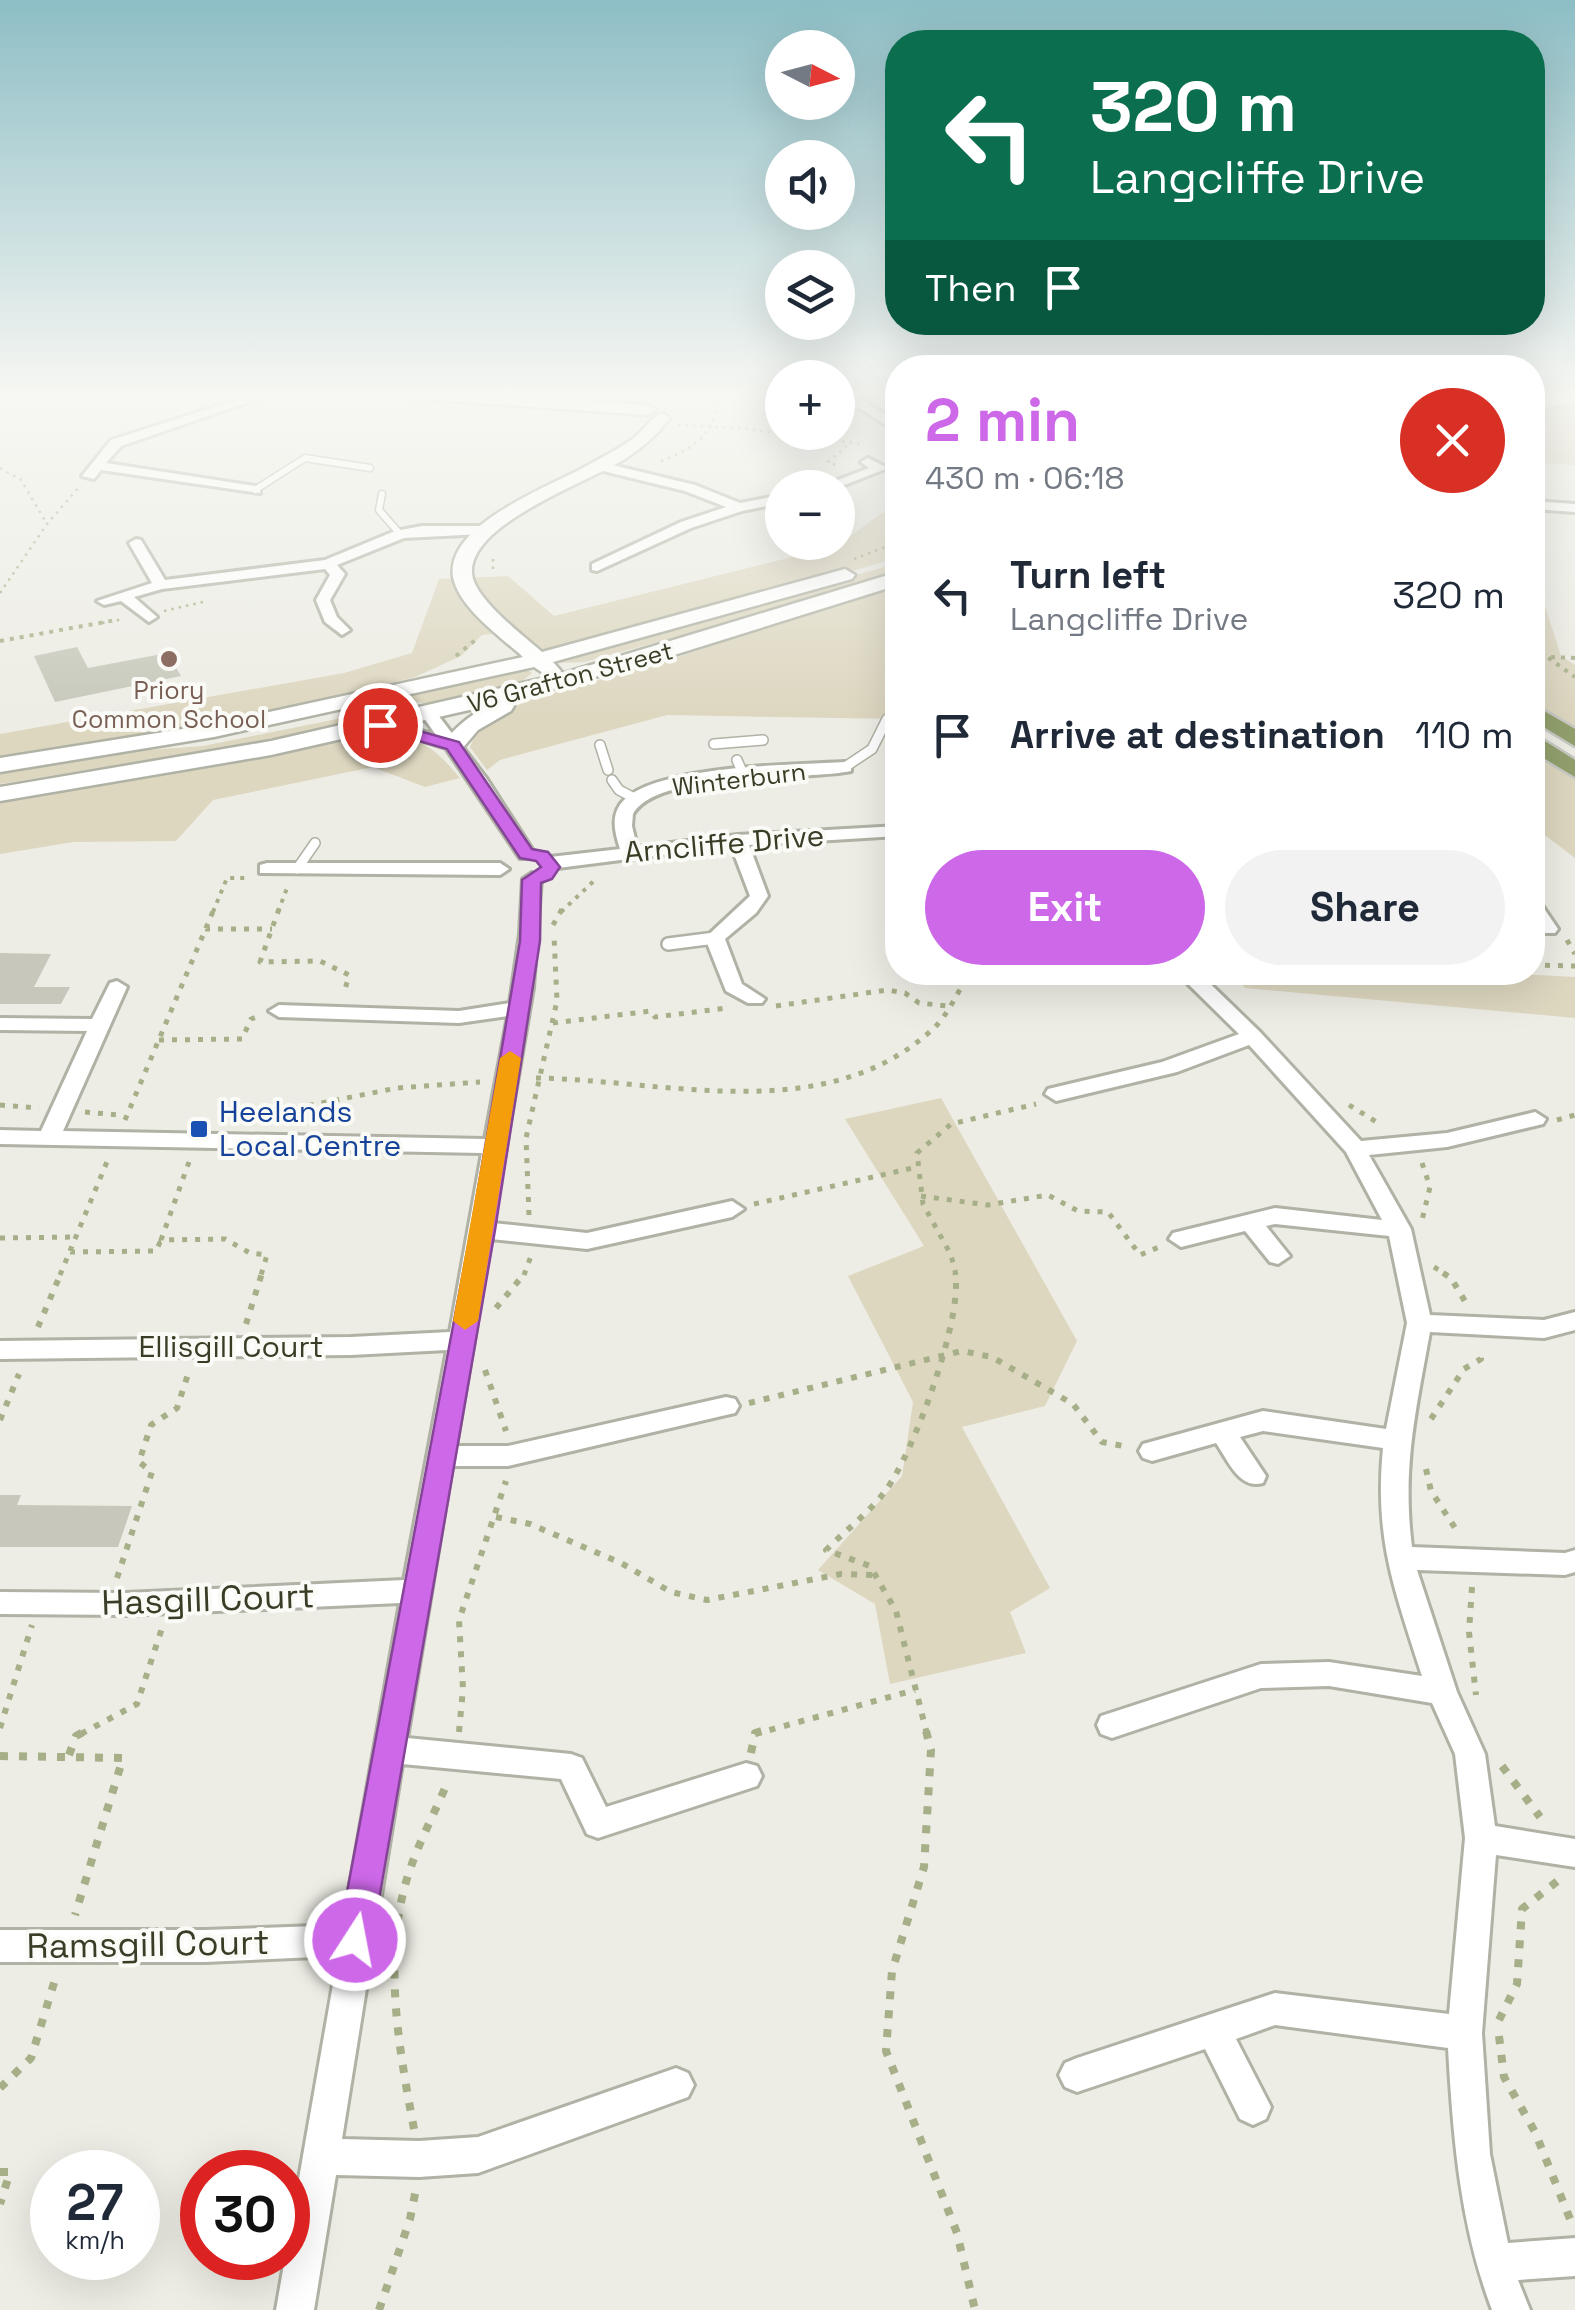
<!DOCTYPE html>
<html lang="en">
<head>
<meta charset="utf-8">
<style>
  :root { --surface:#fff; --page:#f2f2f3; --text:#1f2937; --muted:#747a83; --accent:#cd68e9 }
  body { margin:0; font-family:"Space Grotesk",sans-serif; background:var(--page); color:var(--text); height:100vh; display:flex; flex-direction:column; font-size:38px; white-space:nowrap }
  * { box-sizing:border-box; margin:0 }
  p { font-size:32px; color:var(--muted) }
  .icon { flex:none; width:55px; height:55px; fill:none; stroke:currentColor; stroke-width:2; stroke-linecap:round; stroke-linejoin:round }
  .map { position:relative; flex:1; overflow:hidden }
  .details { position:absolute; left:885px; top:355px; width:660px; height:630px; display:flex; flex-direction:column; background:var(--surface); border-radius:40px; box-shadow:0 10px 40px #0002 }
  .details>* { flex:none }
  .hud { position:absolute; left:885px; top:30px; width:660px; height:305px; border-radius:40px; box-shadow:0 10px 40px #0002; background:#0b6e4f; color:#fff; overflow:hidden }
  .needle { width:65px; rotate:96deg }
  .buttons { position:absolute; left:765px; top:30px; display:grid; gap:20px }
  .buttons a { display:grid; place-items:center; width:90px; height:90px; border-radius:50%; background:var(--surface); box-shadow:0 10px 40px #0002; font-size:50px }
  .speed { position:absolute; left:30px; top:2150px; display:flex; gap:20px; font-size:50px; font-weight:700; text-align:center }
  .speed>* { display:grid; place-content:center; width:130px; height:130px; border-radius:50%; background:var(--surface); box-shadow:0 10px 40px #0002; line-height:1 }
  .speed small { font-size:25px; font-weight:400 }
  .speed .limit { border:15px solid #d22; background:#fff; color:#111 }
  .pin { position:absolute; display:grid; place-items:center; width:85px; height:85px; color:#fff; margin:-42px; border:5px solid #fff; border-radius:50%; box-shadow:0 2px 10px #0007 }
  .me { position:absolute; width:110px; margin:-55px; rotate:11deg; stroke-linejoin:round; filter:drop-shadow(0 0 8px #0008) }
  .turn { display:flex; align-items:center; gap:35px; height:210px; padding:0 40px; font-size:45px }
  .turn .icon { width:130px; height:130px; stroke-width:2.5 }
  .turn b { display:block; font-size:70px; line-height:85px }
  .then { display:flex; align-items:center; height:95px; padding:0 40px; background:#0003; gap:20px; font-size:38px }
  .round { display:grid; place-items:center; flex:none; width:105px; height:105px; border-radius:52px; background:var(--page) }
  .overview { display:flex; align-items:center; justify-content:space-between; height:170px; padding:0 40px }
  h1 { font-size:60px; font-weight:700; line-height:75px; color:var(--accent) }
  .primary-button { display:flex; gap:20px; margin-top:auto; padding:20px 40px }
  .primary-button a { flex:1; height:115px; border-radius:60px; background:var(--accent); color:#fff; font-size:40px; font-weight:700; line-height:115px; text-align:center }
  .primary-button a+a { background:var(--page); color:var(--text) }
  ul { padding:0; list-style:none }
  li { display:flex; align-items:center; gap:30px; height:140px; padding:0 40px }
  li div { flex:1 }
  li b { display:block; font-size:38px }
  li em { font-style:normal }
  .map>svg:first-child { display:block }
  .green { fill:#ddd7c0 }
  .building { fill:#c7c8bb }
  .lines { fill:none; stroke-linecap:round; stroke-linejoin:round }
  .service-far2-casing { stroke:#afb2a4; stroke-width:9 }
  .service-far1-casing { stroke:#afb2a4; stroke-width:12 }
  .service-casing { stroke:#afb2a4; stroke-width:16 }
  .minor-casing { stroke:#afb2a4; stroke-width:6 }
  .tertiary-casing { stroke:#afb2a4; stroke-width:5 }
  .primary-casing { stroke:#c7c9c2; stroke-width:5 }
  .path-far4 { stroke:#a6af88; stroke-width:2.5; stroke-dasharray:2.5 5; stroke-linecap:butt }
  .path-far3 { stroke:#a6af88; stroke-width:4; stroke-dasharray:4 6; stroke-linecap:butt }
  .path-far2 { stroke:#a6af88; stroke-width:5; stroke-dasharray:5 8; stroke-linecap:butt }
  .path-far1 { stroke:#a6af88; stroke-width:6; stroke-dasharray:6 9; stroke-linecap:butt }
  .path { stroke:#a6af88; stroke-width:8; stroke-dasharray:8 11; stroke-linecap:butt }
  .service-far2 { stroke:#fff; stroke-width:6 }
  .service-far1 { stroke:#fff; stroke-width:9 }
  .service { stroke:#fff; stroke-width:11 }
  .minor { fill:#fff; fill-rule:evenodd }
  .tertiary { fill:#fff; fill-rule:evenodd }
  .primary { fill:#92a06d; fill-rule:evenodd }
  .route { fill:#cd68e9; stroke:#854497; stroke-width:2.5 }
  .slow { fill:#f59e0b }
  .education-dot { fill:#8d6e63; stroke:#fafaf6; stroke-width:4 }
  .transit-dot { fill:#1a4fb4; stroke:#fafaf6; stroke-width:4 }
  .labels { text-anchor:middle; stroke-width:8; stroke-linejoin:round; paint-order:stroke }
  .far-street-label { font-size:25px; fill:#383e25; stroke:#fafaf6 }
  .far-education-label { font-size:25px; fill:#785e54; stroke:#fafaf6 }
  .street-label { font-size:30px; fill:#383e25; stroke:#fafaf6 }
  .transit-label { font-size:30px; fill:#164399; stroke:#fafaf6; text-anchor:start }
  .near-street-label { font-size:35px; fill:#383e25; stroke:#fafaf6 }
</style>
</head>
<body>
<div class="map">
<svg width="1575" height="2310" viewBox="0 0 1575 2310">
  <rect width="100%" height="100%" fill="#edede5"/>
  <!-- green -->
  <path class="green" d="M1533,393H1575V465L1533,463Z
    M897,509V558L540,661L510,632L482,635L461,656L415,677L354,693L282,718L0,765V734L344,673L412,653L439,579L508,576L554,616L837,546L882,513Z
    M897,563V570L753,616L584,662L560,663Z
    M1532,565L1561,656L1575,665V738L1533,710Z
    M897,584V719L667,715L500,760L487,770L470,747L477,731L523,702L678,657Z
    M526,669L532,673L519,684L433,705L398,698Z
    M382,710H410L240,745L0,784V770L120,752L203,746Z
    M367,735C416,735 429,741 460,778L425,787L373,767L213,800L176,841L73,842L0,854V794Z
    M1532,740L1575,770V858L1533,826Z
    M1482,972L1575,977V1018L1245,988L1231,973Z
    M941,1098L1077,1341L1045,1406L962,1427L1050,1588L1010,1612L1026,1653L890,1684L875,1604L818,1570L902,1476L913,1402L848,1276L924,1246L845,1119Z"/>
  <!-- building -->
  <path class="building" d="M77,647L88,668L167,653L181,676L55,702L34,656Z
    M0,953L51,954L34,987H70L61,1004H0Z
    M0,1495H21L17,1505L132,1506L118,1547H0Z"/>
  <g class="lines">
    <!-- service-far2 casing -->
    <g class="service-far2-casing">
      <path id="service-far2" d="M838,410L865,404
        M255,490L305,458L370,468
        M382,494L379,510L400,534"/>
    </g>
    <!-- service-far1 casing -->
    <g class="service-far1-casing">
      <path id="service-far1" d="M714,744L763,740
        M600,745L608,770
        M737,760L744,776
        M845,767L872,749L887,719
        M612,780L619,790L636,799
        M297,869L315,843"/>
    </g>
    <!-- service casing -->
    <g class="service-casing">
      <path id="service" d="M668,944L715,938"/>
    </g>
    <!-- minor casing -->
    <g class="minor-casing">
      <path id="minor" d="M258,393H275L121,446L106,463L255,486L260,487V493L101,470L94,479L82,476L111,440Z
        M851,393L898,423V433L838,394Z
        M868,458L888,468L837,488H817L869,468L861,462Z
        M604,463L695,485L740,503L782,495V503L742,511L691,528L597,571L592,570V564L681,522L726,507L685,491L599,470L597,467Z
        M1532,501L1575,504V512L1532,509Z
        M422,526H483L490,530L483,534L404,538L337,565L345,574L330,600L337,617L350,630L342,635L325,622L316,600L330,575L325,569L162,589L134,597L157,617L149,622L121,601L104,605L97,601L152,583L129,543L136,539L141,540L165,580L325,560L395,531Z
        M429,709L435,711L486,778L535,854L532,858H520L446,748L372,725L380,720L436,735L421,714Z
        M845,762L851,763V771C803,781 659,770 633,814L632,826L637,847L738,835L898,826V836L749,845L768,896L756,913L725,939L742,984L765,999L762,1003H748L726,991L705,938L750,896L731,846L550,869L541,863L550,857L620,849C614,831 610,813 625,799C662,765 794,765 845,762Z
        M267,863H500L509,869L500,875L260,873V865Z
        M532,873L541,879L533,988L493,1223L587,1233L732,1201L744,1209L732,1217L587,1249L491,1239L456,1446H508L726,1397L735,1399L739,1406L735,1413L726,1415L508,1466H452L407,1738L571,1754L582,1758L606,1807L746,1763L757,1766L762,1776L757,1786L598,1838L587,1834L561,1779L402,1764L342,2139L419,2141L478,2137L676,2068L688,2073L694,2085L688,2097L478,2173L419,2177L336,2175L314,2310H276L338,1956L205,1962H0V1930H205L343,1925L400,1603L126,1615L0,1614V1592L126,1593L404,1580L447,1350L351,1355L0,1359V1341L351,1337L450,1332L482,1153L0,1144V1130L41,1131L87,1031L0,1030V1018L92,1019L110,983L117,981L127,987L63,1131L485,1139L508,1016L459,1023L279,1017L269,1011L279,1005L459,1011L510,1003L520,934L523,879Z
        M1532,899L1539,901L1558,929L1555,933H1541C1533,921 1532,914 1532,899Z
        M1176,972H1198L1260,1032L1361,1141L1447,1133L1535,1112L1546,1119L1543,1124L1447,1147L1369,1155L1411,1229L1430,1315L1544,1320L1575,1312V1330L1544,1338L1430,1332C1416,1410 1402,1468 1412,1547L1565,1553L1575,1550V1572L1565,1575L1417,1570L1457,1692L1485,1754L1495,1826L1575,1839V1867L1496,1855L1482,2033L1490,2154L1508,2243L1575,2238V2276L1518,2280L1530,2310H1492C1460,2225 1453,2138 1448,2048L1275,2025L1236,2039L1271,2107L1266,2119L1253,2125L1240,2119L1205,2049L1077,2092L1065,2087L1059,2075L1065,2063L1077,2058L1275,1993L1449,2014L1465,1838L1455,1754L1432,1703L1329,1686L1261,1688L1112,1738L1101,1734L1097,1725L1101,1716L1261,1664L1329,1662L1422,1676C1395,1591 1374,1540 1383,1448L1263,1431L1240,1437L1266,1476L1263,1483C1239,1490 1228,1460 1216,1443L1152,1461L1143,1458L1139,1451L1143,1444L1263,1411L1386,1429L1407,1323L1389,1236L1275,1224L1266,1226L1290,1256L1278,1264L1270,1262L1245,1231L1181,1247L1169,1239L1173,1233L1275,1208L1382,1220L1346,1152L1249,1045L1177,1072L1056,1101L1045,1094L1048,1089L1162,1062L1239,1034Z"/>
    </g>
    <!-- tertiary casing -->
    <g class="tertiary-casing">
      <path id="tertiary" d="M400,393H472L648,405L656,410L648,415L408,398Z
        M1575,393V403L1532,410V400Z
        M662,413L670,418C657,435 643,447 625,459C589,482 469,523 472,573C473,598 524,636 542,652L845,569L855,575L852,579L553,662L561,671L558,675L898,572V585L674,655L508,701L514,706L511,711L478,730L461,750L453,752L442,745C455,727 468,717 487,706L271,755L0,801V787L271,741L549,677L534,667L214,737L0,772V758L214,724L523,657C501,637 459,608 453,577C445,526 545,488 581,469C599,459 617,450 634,438C644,430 650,418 662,413Z"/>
    </g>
    <!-- primary casing -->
    <g class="primary-casing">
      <path id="primary" d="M1532,704L1575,729V746L1532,720Z
        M1532,733L1575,760V777L1532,751Z"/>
    </g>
    <!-- path-far4 -->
    <path class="path-far4" d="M336,393L388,400
      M678,425L739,428L861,444
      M661,461C691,449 716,436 716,401L691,393
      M835,465L828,462L851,442
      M0,468L21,480L47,524
      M493,559V572
      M854,559L898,542
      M0,593L47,524L79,487
      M164,611L207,601
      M102,623L124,619"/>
    <!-- path-far3 -->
    <path class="path-far3" d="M0,641L116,620
      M1532,646L1575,677
      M456,656L479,637
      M1551,657L1575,658
      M891,850L898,866
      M213,912L227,878H248
      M278,912L287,888
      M561,912L596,879"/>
    <!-- path-far2 -->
    <path class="path-far2" d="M279,909L260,962L320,961L349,975L344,993
      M553,925L562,909
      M205,929H272
      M1567,940L1575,954
      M1532,965L1575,966
      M776,1006L887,990L905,993L919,1003L948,1006
      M553,1023L651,1011L655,1017L727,1008
      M159,1040L242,1039L251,1019L257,1017
      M536,1078C667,1080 825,1128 933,1029C949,1014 958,990 971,972
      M0,1105L39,1108
      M1349,1105L1378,1123
      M85,1112L119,1115
      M245,1118L397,1088L480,1082
      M125,1120L214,909
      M1557,1120L1575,1115
      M189,1162L161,1240L225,1239L250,1253L267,1255L261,1275
      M1422,1163L1430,1187L1422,1220
      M921,1196L988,1205L1048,1195L1078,1211L1108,1212L1140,1255L1159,1247
      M754,1204L917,1167
      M529,1215L526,1138L557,1001L554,936
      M0,1238L76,1237
      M70,1252L156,1251L161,1240
      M1434,1267L1447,1275
      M60,1275L109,1157
      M524,1275L531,1256
      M956,1275L951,1255L923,1204L917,1153L951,1124L1036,1104"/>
    <!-- path-far1 -->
    <path class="path-far1" d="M1443,1273L1451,1278L1466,1303
      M496,1308L525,1273
      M246,1324L262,1273
      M38,1327L61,1273
      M485,1370L506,1431
      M749,1403L962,1351L992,1357L1073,1404L1102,1442L1129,1447
      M1431,1419L1464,1369L1481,1359V1350
      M0,1420L19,1374
      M1426,1469L1431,1491L1459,1534
      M496,1517L530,1524L621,1563L671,1592L707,1600L841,1574L875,1575
      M117,1578L152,1472L139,1462L151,1425L177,1408L190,1368
      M1472,1587L1469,1632L1476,1695
      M0,1728L32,1625
      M459,1732L463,1689L459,1620L506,1481
      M81,1734L137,1704L162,1628
      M755,1734L915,1690
      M927,1734L896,1611L870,1566L826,1550C845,1531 870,1512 886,1490C913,1454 964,1316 955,1273"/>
    <!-- path -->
    <path class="path" d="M926,1731L931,1750L924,1867L892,1971L886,2051L957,2233L975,2310
      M751,1753L755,1733L762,1731
      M69,1755L76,1736L85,1731
      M0,1756L123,1758L75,1915
      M1502,1766L1540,1817
      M1499,2020L1517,1984L1522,1909L1560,1879
      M1499,2036L1504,2077L1535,2132L1572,2224
      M0,2088L31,2058L57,1973
      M414,2129C399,2049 383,1962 406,1882C416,1847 434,1815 448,1781
      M0,2172H10L0,2204
      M379,2310L410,2219L416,2189"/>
    <!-- service-far2 -->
    <use href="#service-far2" class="service-far2"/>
    <!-- service-far1 -->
    <use href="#service-far1" class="service-far1"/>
    <!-- service -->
    <use href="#service" class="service"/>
    <!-- minor -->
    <use href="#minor" class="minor"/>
    <!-- tertiary -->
    <use href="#tertiary" class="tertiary"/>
    <!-- primary -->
    <use href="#primary" class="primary"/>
  </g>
  <!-- sky -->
  <linearGradient id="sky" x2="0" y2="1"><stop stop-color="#8dbec5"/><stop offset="0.55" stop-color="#f7f7f3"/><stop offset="1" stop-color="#f7f7f3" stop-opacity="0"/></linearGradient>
  <rect width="1575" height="716" fill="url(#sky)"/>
  <!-- route -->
  <path class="route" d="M380,720L459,742L532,849L548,852L560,867L552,879L541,883L540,941L495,1230L372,1940L367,1951L355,1955L343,1951L338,1940L471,1230L520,941L522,880L541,867L536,861L520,858L447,749L374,728V721Z"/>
  <!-- slow -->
  <path class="slow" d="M510,1051L521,1058L478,1321L465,1330L453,1321L500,1058Z"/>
  <!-- markers -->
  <circle class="education-dot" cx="169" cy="659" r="10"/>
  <rect class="transit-dot" x="189" y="1119" width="20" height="20" rx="5"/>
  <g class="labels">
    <!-- far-street labels -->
    <g class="far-street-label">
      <text transform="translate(570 677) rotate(-15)" y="9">V6 Grafton Street</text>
      <text transform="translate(739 779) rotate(-7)" y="9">Winterburn</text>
    </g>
    <!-- far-education labels -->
    <g class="far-education-label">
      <text x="169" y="699">Priory<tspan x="169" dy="29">Common School</tspan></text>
    </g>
    <!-- street labels -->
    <g class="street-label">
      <text transform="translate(724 844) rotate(-5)" y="10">Arncliffe Drive</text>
      <text x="231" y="1357">Ellisgill Court</text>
    </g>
    <!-- transit labels -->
    <g class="transit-label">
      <text x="219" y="1122">Heelands<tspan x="219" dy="34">Local Centre</tspan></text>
    </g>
    <!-- near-street labels -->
    <g class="near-street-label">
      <text transform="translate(208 1599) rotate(-2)" y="12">Hasgill Court</text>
      <text transform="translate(148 1944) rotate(-1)" y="12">Ramsgill Court</text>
    </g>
  </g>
</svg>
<div class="buttons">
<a><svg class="needle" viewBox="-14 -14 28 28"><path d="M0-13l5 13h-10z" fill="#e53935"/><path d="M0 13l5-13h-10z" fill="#747a83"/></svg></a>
<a><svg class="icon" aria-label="sound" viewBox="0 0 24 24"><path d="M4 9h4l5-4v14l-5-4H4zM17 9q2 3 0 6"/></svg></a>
<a><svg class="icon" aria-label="layers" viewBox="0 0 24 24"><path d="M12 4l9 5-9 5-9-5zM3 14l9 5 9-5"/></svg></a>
<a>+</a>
<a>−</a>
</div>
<div class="speed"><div>27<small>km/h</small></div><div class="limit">30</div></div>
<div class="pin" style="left:380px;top:725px;background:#d93025"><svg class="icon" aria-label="arrive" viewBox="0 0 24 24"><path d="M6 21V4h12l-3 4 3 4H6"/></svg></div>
<svg class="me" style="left:355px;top:1940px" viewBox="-20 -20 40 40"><circle r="17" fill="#cd68e9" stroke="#fff" stroke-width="3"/><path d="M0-11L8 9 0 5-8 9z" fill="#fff"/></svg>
<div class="hud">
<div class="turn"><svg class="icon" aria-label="left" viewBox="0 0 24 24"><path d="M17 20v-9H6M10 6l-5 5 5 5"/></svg><div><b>320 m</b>Langcliffe Drive</div></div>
<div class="then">Then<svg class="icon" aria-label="arrive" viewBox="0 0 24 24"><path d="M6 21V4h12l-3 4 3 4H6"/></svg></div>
</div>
<section class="details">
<div class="overview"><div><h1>2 min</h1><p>430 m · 06:18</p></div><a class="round" style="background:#d93025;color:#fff"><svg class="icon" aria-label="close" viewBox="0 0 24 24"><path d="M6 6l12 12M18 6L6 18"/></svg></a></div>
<ul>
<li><svg class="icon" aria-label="left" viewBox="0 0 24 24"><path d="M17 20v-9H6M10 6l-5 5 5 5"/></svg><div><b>Turn left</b><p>Langcliffe Drive</p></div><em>320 m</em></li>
<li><svg class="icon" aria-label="arrive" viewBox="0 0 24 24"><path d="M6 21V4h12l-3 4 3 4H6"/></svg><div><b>Arrive at destination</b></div><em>110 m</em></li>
</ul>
<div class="primary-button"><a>Exit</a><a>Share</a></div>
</section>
</div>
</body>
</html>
